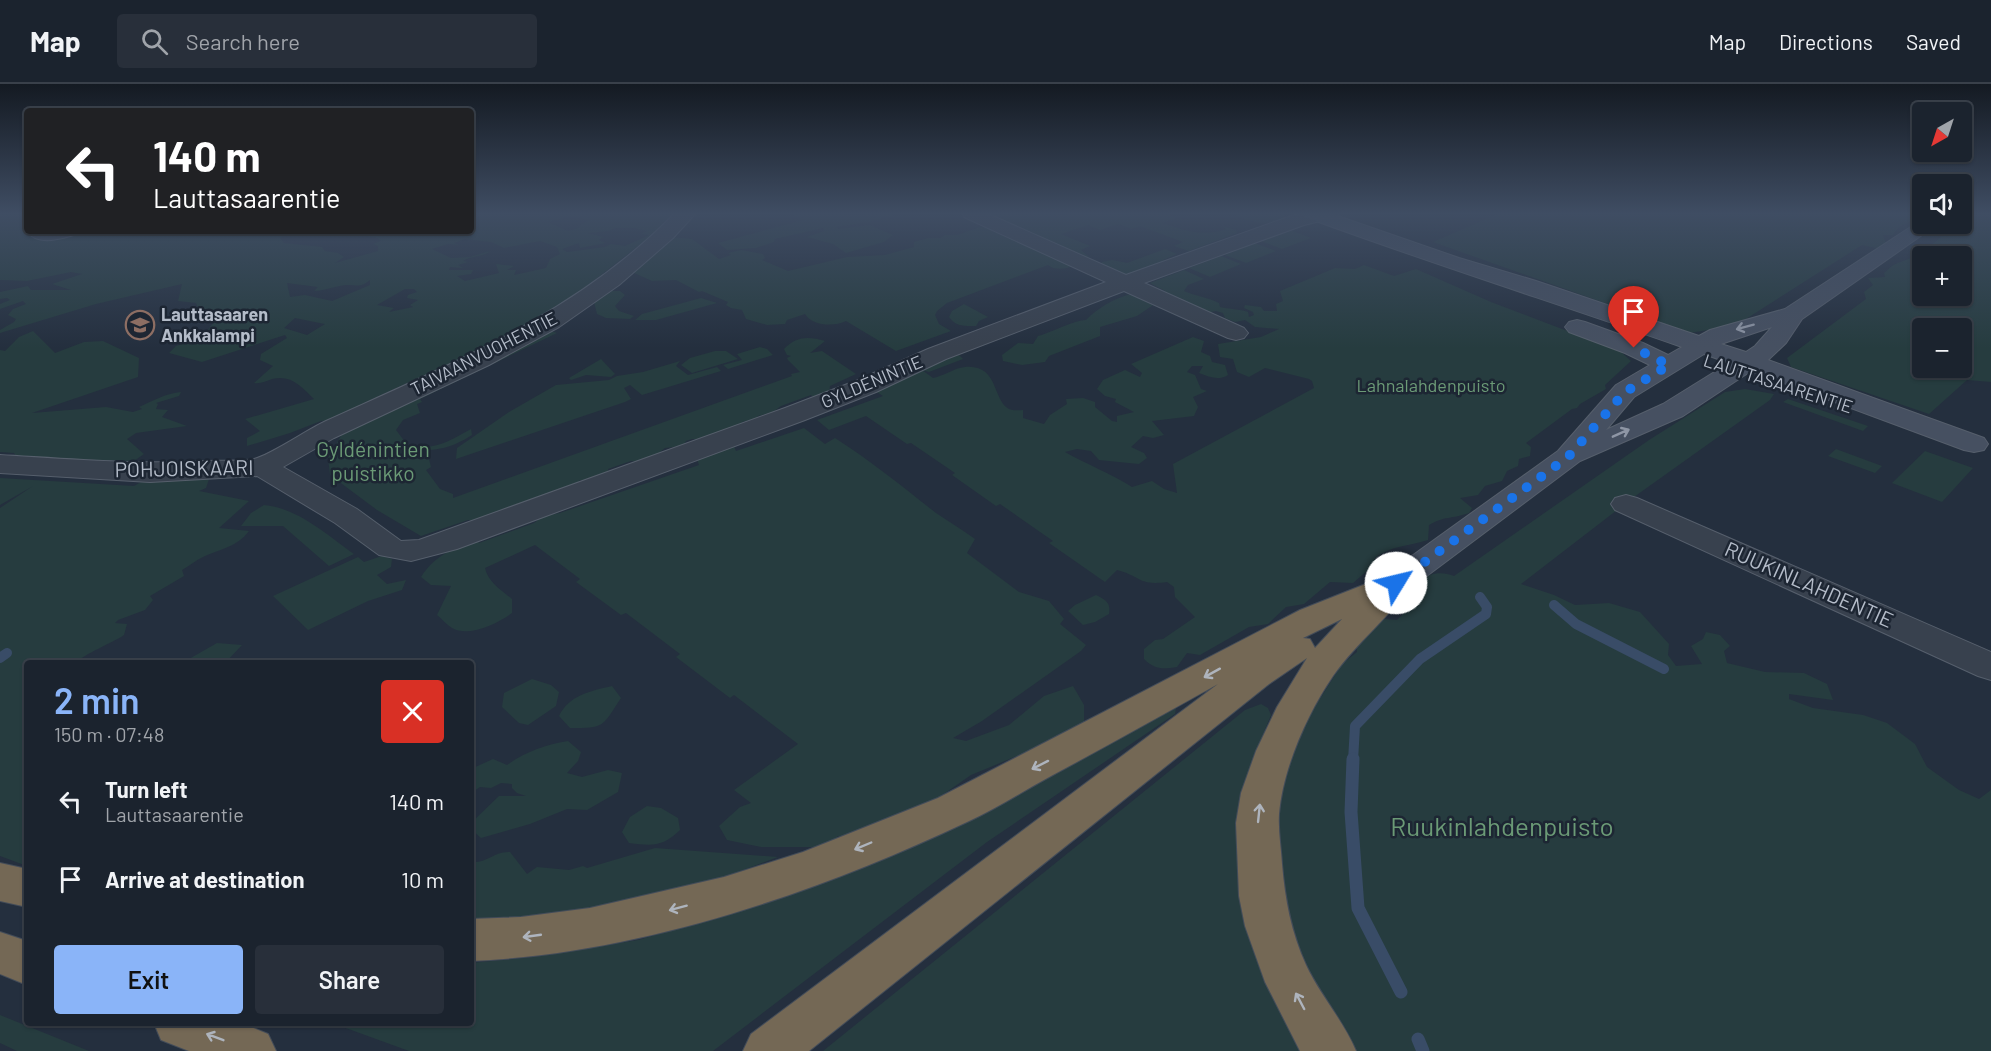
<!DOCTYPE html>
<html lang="en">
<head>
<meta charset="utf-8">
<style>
  :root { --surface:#1b232e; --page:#282f3a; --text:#f1f3f6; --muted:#a0a4aa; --line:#39404a; --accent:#8ab4f8 }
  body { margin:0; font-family:Barlow,sans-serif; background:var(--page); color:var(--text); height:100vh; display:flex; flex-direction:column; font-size:22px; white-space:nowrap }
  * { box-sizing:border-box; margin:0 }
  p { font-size:20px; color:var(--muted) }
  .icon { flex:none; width:33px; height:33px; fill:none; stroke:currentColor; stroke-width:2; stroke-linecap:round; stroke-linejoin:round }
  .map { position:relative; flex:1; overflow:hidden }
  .sheet { position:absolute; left:24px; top:576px; width:450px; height:366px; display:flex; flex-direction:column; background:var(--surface); border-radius:6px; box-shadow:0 2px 4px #0004,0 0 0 2px var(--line) }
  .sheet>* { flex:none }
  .banner { position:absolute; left:24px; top:24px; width:450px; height:126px; border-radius:6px; box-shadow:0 2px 4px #0004,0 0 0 2px var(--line); background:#202124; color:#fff; overflow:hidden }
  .needle { width:39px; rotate:219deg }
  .controls { position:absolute; left:1912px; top:18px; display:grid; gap:12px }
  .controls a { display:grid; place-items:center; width:60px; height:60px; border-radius:6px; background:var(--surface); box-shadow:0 2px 4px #0004,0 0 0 2px var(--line); font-size:30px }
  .pin { position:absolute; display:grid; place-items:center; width:51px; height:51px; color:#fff; margin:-62px -26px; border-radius:50% 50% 50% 0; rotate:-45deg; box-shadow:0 0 6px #0007 }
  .pin .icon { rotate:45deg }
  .me { position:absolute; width:66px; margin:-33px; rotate:54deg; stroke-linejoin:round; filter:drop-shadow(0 0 4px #0008) }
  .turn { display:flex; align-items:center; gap:21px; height:126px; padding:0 30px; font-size:27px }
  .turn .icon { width:78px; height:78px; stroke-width:2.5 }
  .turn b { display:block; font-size:42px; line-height:51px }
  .round { display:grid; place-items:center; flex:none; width:63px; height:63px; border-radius:6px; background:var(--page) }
  .headline { display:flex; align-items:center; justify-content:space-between; height:102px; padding:0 30px }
  h1 { font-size:36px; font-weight:600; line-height:45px; color:var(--accent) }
  .action { display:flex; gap:12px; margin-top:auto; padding:12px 30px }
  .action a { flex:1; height:69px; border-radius:6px; background:var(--accent); color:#111; font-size:24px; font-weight:600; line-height:69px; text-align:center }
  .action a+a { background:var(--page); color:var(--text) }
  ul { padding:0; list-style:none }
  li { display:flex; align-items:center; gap:18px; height:78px; padding:0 30px }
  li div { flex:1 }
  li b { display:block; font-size:22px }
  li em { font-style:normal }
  header { display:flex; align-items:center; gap:36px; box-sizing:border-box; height:84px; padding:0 30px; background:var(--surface); border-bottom:2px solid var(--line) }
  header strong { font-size:28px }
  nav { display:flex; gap:33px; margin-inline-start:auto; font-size:21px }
  .search { width:420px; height:54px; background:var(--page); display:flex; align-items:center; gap:15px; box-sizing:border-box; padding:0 21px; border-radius:6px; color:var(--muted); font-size:22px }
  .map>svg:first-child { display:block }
  .green { fill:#263c3f; fill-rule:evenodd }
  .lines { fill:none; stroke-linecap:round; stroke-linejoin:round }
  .stream-far1 { stroke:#394c67; stroke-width:10 }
  .stream { stroke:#394c67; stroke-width:13 }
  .street-casing { stroke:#565f6c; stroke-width:2 }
  .secondary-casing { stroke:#565f6c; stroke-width:2 }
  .highway-casing { stroke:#434c59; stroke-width:2 }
  .street { fill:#38414e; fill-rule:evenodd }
  .secondary { fill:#465061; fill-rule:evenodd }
  .highway { fill:#746855; fill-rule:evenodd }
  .oneway { stroke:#8e96a5 }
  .oneway2 { stroke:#aeb4bd }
  .route { stroke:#1a73e8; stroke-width:10; stroke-dasharray:0 18 }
  .labels { text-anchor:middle; stroke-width:5; stroke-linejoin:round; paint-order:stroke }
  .far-poi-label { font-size:18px; font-weight:bold; fill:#b4bcc9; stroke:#1d2633; text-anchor:start }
  .far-street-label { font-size:18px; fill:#b4bcc9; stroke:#1d2633 }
  .far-park-label { font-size:18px; fill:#6b9a76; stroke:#1d2633 }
  .park-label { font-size:21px; fill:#6b9a76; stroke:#1d2633 }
  .street-label { font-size:21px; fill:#b4bcc9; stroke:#1d2633 }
  .near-park-label { font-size:26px; fill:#6b9a76; stroke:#1d2633 }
</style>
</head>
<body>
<header>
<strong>Map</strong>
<div class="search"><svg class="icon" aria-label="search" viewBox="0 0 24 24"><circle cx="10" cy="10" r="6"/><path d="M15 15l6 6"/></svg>Search here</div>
<nav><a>Map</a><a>Directions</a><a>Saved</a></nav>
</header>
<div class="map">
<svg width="1991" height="967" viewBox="0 0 1991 967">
  <rect width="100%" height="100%" fill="#242f3e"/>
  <!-- green -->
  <path class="green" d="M0,129H27V147H181L198,150L200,147H289L280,154L284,159L322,163L325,167L338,169L344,173L335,179L378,167V162L373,160L381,157C375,151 367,152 358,152V148L348,147H471V129L538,131L524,129H671L668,136L646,162H638L573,213L480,270L474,268L364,319L356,329L340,336L321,337L290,349L247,362V354L260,347L245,335L314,315C302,303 291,290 272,295C266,297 261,300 254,299L273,282L260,276L261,270L287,254L285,251L202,278L169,269L176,262L203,253L213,239L201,232L196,219L178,217L182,200L96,220L0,249V246L14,238L16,235L8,231L13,225L26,220L23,217L0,225V220L10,216L7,214L0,215V208L28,202L31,206H71L52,200L82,190L71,188L27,197L0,196ZM571,132L588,136L580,141L579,144L568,147L548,138ZM615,144H634L647,147L641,150L649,151L625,162L611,160L605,163L567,168L562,165L579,159L580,164L605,159L599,156L603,153L588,149L608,147ZM465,155L491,158L504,164L540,157L557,163L560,170L550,175L546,184L514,191L516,186H507L514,182L496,180L499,189L465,197L457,192L471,190L473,186H449L450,183L463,184L458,181L468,178L463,177C472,171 484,173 490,167L470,173L451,174L432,165L448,160L459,161L454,159ZM370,196V201L332,217L305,211L290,213L287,199L318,203L314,207C325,207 337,201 348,201C358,201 360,204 370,196ZM405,205H414L417,208L408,211L407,214L418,216L410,221L413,223L389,228L394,224L377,221ZM295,234L325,240L307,251L284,244Z
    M790,129H839C847,132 886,129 900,129L869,138L836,143L838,145L870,141L893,151L884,158L846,169L833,160L807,153L824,147L823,144L775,155L774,158L756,164L727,166L718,159L803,136Z
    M980,129H1057L1063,131L1071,129H1175L1169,131L1176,134L1163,139C1186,147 1203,153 1226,145L1222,142L1236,146L1237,149L1189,167L1174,162L1183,158L1140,142L1132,145L1118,140L1100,146L1088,141L1061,150L1090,162L1081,166L1090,174L1088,175Z
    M1240,129H1282L1286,131C1273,146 1252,137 1236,132Z
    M1500,129H1917V136C1908,137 1897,142 1893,151H1883L1886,160L1880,165L1862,161L1735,242L1689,249L1433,158Z
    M1976,129H1991V298L1967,296L1929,330L1791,283L1787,274L1866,215L1864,208L1873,201L1868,194L1885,193L1884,189C1887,187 1889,184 1892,182C1903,175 1916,176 1923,163C1935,162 1942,150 1951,144C1959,138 1967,135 1976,129ZM1923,172H1962V212H1923ZM1923,244H1962V284H1923Z
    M980,143L989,144L1046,171L1049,169L1075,181C1067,185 1055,187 1048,181L947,219L937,227L935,231L939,240L951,247L896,267L846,237C834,243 812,242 805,230L787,236L785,240L767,241L746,235L742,226L731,224L726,221L728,218L702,207L699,208L676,196L652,197L632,188L672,153L692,155L719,175L731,171L728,169L741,166L763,170L765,174L762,176L788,187L847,173L885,171L914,163V158L928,154H940L945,151H957Z
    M1290,146L1311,154L1282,165L1261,157Z
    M1255,159L1276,167L1246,179L1225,171Z
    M1165,165L1177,170L1163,176L1168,178L1169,187L1115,192L1100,182L1102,178L1112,176L1127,179Z
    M1221,172L1241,180L1210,193L1189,184Z
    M1364,181L1394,192L1416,185L1491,218L1620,267L1631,277L1605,301L1606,305L1580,320L1577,324L1572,325L1526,359L1531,363L1530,372L1519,375L1518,382L1507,387L1502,397L1485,402L1478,411L1460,414L1472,424L1469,429C1452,435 1444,432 1429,441L1428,456C1409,462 1390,462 1375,474V480L1353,499L1330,498L1304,520L1286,523L1268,540L1249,543L1200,571L1187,569L1177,583C1163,585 1155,586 1144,575V565L1155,556L1163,555L1195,533L1175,513L1174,503L1167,498C1138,502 1141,492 1117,486L1105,498L1049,459L1053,457L1000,420L996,422L952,391L955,389L911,359L907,360L866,332L829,346L817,336L883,312L869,303L959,271L963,275L929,288L922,286L933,294C944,292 954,284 965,283C999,280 992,316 1009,325C1013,327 1019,326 1023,326V334L1044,340L1050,331L1067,320L1066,315L1083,314L1095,318V323L1112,337L1117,338V332L1134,328L1115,318L1116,315L1105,312L1097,305L1103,296L1125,286L1140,293L1142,289L1131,280L1193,253L1204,257L1201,268L1210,272L1212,278L1225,281L1228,291C1219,297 1209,293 1199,289L1203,282H1192L1187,288L1195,291L1201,305L1207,307L1193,313L1198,323L1194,332L1152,337L1164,351L1153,354L1143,352L1131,363L1144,369L1147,374L1139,380L1099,376L1091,367L1077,365L1065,368C1088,381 1110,389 1132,403L1152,397L1164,405L1177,409L1173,380L1314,304L1312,297L1309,295L1265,284L1249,293L1237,288L1233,275L1220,273L1218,260L1261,253L1279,245L1255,243L1245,236L1235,238L1225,234L1223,229L1216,227L1206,229L1179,220L1182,215L1168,214L1165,207L1150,199L1184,186L1204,195L1188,201L1184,207C1196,212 1207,213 1219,219L1220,223C1229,225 1240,225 1248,228L1249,233L1254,231L1253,228L1244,224L1245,221L1261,223L1264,227H1277L1276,220L1283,217L1280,207L1335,184L1355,185Z
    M605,207H620L625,211L615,222L619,227L634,232L630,235L606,234L597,230L594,218Z
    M1131,210L1156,219L1137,232L1100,243V252L1049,272L1045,278L1022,281L1003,277L1002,271L1018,259L1033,260L1038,252C1053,248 1074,236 1086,236C1099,223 1113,215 1131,210Z
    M701,214L717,219L656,236H635L642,230Z
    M964,220L988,233L979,237L976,242C965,242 956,243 949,233L952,227Z
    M548,246L557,249L420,315L422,318L417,320L420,329L403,336L396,346L412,367L415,362C437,366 452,355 471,345L472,351C450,365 438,366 412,367L417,375H429L431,383L426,386L440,405L453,410V414L792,292L791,290L800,288L788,276L787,274L791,272L787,271L784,265C796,252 809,252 825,257L810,269L822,267L856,290L830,302L829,310L813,313L811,311L781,322L773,328L758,332L756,335L742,338L739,343L703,355H692L686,357L683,362L665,364L655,372L639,378L631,377L608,385V390L589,396H580L574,404L554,406L544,415L481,438L468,436L421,452L377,426L330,391L328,374L342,350L350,345Z
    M33,247L55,269L84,258L103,257L139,274L138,293L32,329L106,323L133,328L142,325L139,323C152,317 167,309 181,308L179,312L156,319L158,320L156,325L168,326L162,333L187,342L136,349L127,355L144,370L134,377L63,375L43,379L19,377L14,369L0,368V266L5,267L19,253Z
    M760,263L767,265L773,271L728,285L723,281L742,276L737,270Z
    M715,267H726L738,275L692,289L681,281L690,274Z
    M601,275L615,290L611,293L586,291L571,296L569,294Z
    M680,277L676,282L688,291L717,283L721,287L642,311L630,301L624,304L631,315L625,318L456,375L457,364L509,328L556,301L609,296L617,292L643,288Z
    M1745,305L1774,310L1770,316L1634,413L1521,500L1554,511L1575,521L1609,519L1640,528L1669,560L1668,571L1676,582L1702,580L1691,562L1703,555L1706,548L1720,551L1730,562L1724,567L1727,579L1765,588L1804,589L1827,600L1833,616L1789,610V615L1813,624L1863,631L1887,639L1915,660L1927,683L1959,706L1979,715L1991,706V967H1349L1294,866L1277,799V720L1291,660L1342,580L1357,568L1356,550L1371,534L1397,536L1405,528L1399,513L1419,501L1420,497C1430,489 1441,487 1454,492L1649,356L1725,308Z
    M1788,315L1868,342L1863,347L1783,318Z
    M804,344L825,360L835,354C871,377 903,403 936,429C949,438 963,446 975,455L967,469L1019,508L1049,517L1064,535L1060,540L1086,561L1081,567L982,637L953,654L966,657L1009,641L1044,612L1073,602L1084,621V639L1046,660L971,691L928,721L847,754L838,752L827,763H761L727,756L719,742L740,723L751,719L734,706L798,660L734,611L730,614L676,573L680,570L626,529L621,531L576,498L580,495L535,461L485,484C488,498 501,506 512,515V529C498,539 469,554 452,544C447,541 442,535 437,531L451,502L431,501L421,493C435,471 454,464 477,455L479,459L534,439L543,432L560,429L699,381L697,375L733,360L736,367Z
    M1836,365L1882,382L1875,389L1828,372Z
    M1925,367L1973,384L1942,418L1892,399Z
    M208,393L209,395L206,404L199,407L249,417L219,444L249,447C237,463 220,465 203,473C196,476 189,482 182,486L184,492L150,512L153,516L145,526L118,536L115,539L127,540L124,551C114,558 82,571 76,579H27V782L0,772V424L33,402L0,421V394L134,402L143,397Z
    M264,421C298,424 327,451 354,470L329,482L283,442H241L251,429Z
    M382,472L392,475L391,483L377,491L387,500L406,496L402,506L368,517L308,546L273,512L358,473L364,478Z
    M1096,511C1106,516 1111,519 1109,530L1095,538L1083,541L1068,527L1075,521Z
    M217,559L242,561L225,579H182Z
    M532,595L551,601L559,608L556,622L528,641L519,639L502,623L504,609Z
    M612,602L621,614C602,643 605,644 570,644L559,632C569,611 591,607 612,602Z
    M1261,620L1268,624L1271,631L1250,683L1242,728L1248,830L1260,884L1304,967H823L1245,626Z
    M1176,624L1175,630L987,758L713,967H409L332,939H471V879L533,873L638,856L740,827L1164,625Z
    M568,657L581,668L578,677L567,689L582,693L608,686L622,689L618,708L587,726L567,725L530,740L481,754L471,745V739L499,712H526L517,709L512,704V700L501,699L491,704L480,703L471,709V685L493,675L507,681C527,667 545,661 568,657Z
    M647,722L661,724L678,734L680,746C662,763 653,762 629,759L622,748L630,733Z
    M655,764L778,773L684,808L583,830L471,842V778C486,780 494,767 510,768L527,790L537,783L569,786L583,782L587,784Z
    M0,931L89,967H17L0,959Z"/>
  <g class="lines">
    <!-- stream-far1 -->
    <path class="stream-far1" d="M1554,521L1576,540L1664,585
      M0,574L7,569
      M1353,677L1355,642L1420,575L1486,530L1487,523L1480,513"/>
    <!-- stream -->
    <path class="stream" d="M1353,675L1351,728L1358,824L1401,908
      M1418,955L1423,967"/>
    <!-- street casing -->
    <g class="street-casing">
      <path id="street" d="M675,129H696L673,154L619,201L559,243L489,281L334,354L283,383L357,425L401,457L419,456L785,324L858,296L928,265L1106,198L964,133L962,129H986L1126,191L1291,132L1305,129H1339L1336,133L1304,141L1144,199L1244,244L1248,249L1244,254L1236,256L1228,254L1124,207L946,275L876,308L805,336L457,465L411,477L379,471L335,439L257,392L150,398L0,389V371C68,375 136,381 204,377C220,376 238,378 254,375C271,371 308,345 326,337C451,280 578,229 675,129Z
        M27,147H77L74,151C59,155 37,162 27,147Z
        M1626,411L1637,414L1991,568V596L1978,592L1615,426L1611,420L1615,414Z"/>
    </g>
    <!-- secondary casing -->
    <g class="secondary-casing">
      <path id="secondary" d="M1302,129H1329L1459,174L1536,197L1699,252L1710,246L1785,225L1923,135V140H1935L1932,144L1802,235L1786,259L1768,276L1984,354L1988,360L1984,366L1974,368L1964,366L1751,287L1683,332L1580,377L1408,506L1396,510L1384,506L1379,499L1384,492L1558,367L1616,301L1650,281L1625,269L1569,248L1565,243L1569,238L1577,236L1585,238L1643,259L1668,271L1682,263C1556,219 1430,179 1305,133ZM1772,243L1755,262L1746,268L1721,260ZM1704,270L1729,279L1663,320L1606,346L1634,313Z"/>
    </g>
    <!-- highway casing -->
    <g class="highway-casing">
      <path id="highway" d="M1396,488L1408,492L1413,499C1391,532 1357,558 1333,592C1307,630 1283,684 1279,730C1278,747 1281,763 1282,780C1285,816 1291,848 1306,881C1320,911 1343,936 1356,967H1300L1265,898L1245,842L1239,812L1236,739L1241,709L1256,667L1277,623L1307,574L1269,600L809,967H743L751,950L1218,600C1162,631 1107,662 1051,692C1023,707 996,725 967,738C817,809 638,870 471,877V835L521,833L590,824L724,793L803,768L938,714L1300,526ZM1342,535L1315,564L1310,555L1303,554Z
        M0,779L27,785V823L0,817Z
        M0,848L27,857V901L0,890Z
        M154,939H241L268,950L276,967H189L161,956Z"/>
    </g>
    <!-- street -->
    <use href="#street" class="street"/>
    <!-- secondary -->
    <use href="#secondary" class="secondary"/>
    <!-- highway -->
    <use href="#highway" class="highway"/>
  </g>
  <!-- one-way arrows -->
  <defs><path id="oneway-shaft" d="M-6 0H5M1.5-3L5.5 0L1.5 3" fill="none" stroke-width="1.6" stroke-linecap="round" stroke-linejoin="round" transform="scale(1.5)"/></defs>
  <g class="oneway">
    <use href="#oneway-shaft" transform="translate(1745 243) rotate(165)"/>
    <use href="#oneway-shaft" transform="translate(1621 349) rotate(-24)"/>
  </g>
  <g class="oneway2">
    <use href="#oneway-shaft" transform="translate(1212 589) rotate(151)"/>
    <use href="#oneway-shaft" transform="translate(1040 681) rotate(153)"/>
    <use href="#oneway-shaft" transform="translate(1259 729) rotate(-84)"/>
    <use href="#oneway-shaft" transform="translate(863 762) rotate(157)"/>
    <use href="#oneway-shaft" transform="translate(678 824) rotate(165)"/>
    <use href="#oneway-shaft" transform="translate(532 852) rotate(172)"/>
    <use href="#oneway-shaft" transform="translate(1300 917) rotate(-118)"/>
    <use href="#oneway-shaft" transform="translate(215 953) rotate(-159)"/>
  </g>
  <!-- sky -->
  <linearGradient id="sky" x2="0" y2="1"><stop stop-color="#141a22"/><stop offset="0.49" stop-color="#3f4d63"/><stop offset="1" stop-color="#3f4d63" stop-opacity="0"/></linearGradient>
  <rect width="1991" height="264" fill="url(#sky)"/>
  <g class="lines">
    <!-- route -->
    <path class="route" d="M1396,499L1568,373L1625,308L1669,281L1634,264"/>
  </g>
  <!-- icons -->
  <defs>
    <g id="school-ring" transform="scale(1.5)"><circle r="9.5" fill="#1d2633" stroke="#8d6e63" stroke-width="1.5"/><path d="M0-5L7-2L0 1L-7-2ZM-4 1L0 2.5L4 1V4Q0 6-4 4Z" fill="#8d6e63"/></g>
  </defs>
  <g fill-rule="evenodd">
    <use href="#school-ring" x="140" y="241"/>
  </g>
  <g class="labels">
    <!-- far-poi labels -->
    <g class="far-poi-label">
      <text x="161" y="237">Lauttasaaren<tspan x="161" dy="21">Ankkalampi</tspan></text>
    </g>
    <!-- far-street labels -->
    <g class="far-street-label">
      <text transform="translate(484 270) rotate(-27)" y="6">TAIVAANVUOHENTIE</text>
      <text transform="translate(872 298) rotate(-23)" y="6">GYLDÉNINTIE</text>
      <text transform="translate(1778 300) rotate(18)" y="6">LAUTTASAARENTIE</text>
    </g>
    <!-- far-park labels -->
    <g class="far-park-label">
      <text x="1431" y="308">Lahnalahdenpuisto</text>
    </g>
    <!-- park labels -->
    <g class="park-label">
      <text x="373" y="373">Gyldénintien<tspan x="373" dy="24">puistikko</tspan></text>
    </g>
    <!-- street labels -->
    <g class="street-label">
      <text transform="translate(184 385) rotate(-1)" y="7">POHJOISKAARI</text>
      <text transform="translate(1809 501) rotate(24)" y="7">RUUKINLAHDENTIE</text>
    </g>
    <!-- near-park labels -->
    <g class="near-park-label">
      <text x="1502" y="752">Ruukinlahdenpuisto</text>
    </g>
  </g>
</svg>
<div class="controls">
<a><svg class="needle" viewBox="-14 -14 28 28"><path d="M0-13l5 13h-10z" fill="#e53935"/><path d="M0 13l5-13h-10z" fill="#a0a4aa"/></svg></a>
<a><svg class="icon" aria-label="sound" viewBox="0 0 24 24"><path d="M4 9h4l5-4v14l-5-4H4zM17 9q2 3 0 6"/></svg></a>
<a>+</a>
<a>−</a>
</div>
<div class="pin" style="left:1634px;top:264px;background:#d93025"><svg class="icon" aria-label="arrive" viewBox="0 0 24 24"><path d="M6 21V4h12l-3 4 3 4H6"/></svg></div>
<svg class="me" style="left:1396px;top:499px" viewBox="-20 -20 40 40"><circle r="19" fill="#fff"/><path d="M0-13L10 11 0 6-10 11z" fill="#1a73e8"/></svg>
<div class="banner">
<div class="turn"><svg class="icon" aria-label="left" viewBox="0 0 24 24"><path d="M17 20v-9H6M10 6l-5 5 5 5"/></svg><div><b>140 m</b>Lauttasaarentie</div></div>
</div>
<section class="sheet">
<div class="headline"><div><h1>2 min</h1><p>150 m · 07:48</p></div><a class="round" style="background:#d93025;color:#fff"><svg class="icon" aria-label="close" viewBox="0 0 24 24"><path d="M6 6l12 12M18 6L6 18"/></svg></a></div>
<ul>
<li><svg class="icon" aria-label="left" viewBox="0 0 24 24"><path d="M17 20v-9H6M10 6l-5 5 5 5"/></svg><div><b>Turn left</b><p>Lauttasaarentie</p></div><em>140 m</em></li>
<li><svg class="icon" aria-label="arrive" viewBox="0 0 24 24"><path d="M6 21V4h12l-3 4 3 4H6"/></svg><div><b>Arrive at destination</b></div><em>10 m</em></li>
</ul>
<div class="action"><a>Exit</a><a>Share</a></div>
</section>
</div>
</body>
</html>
